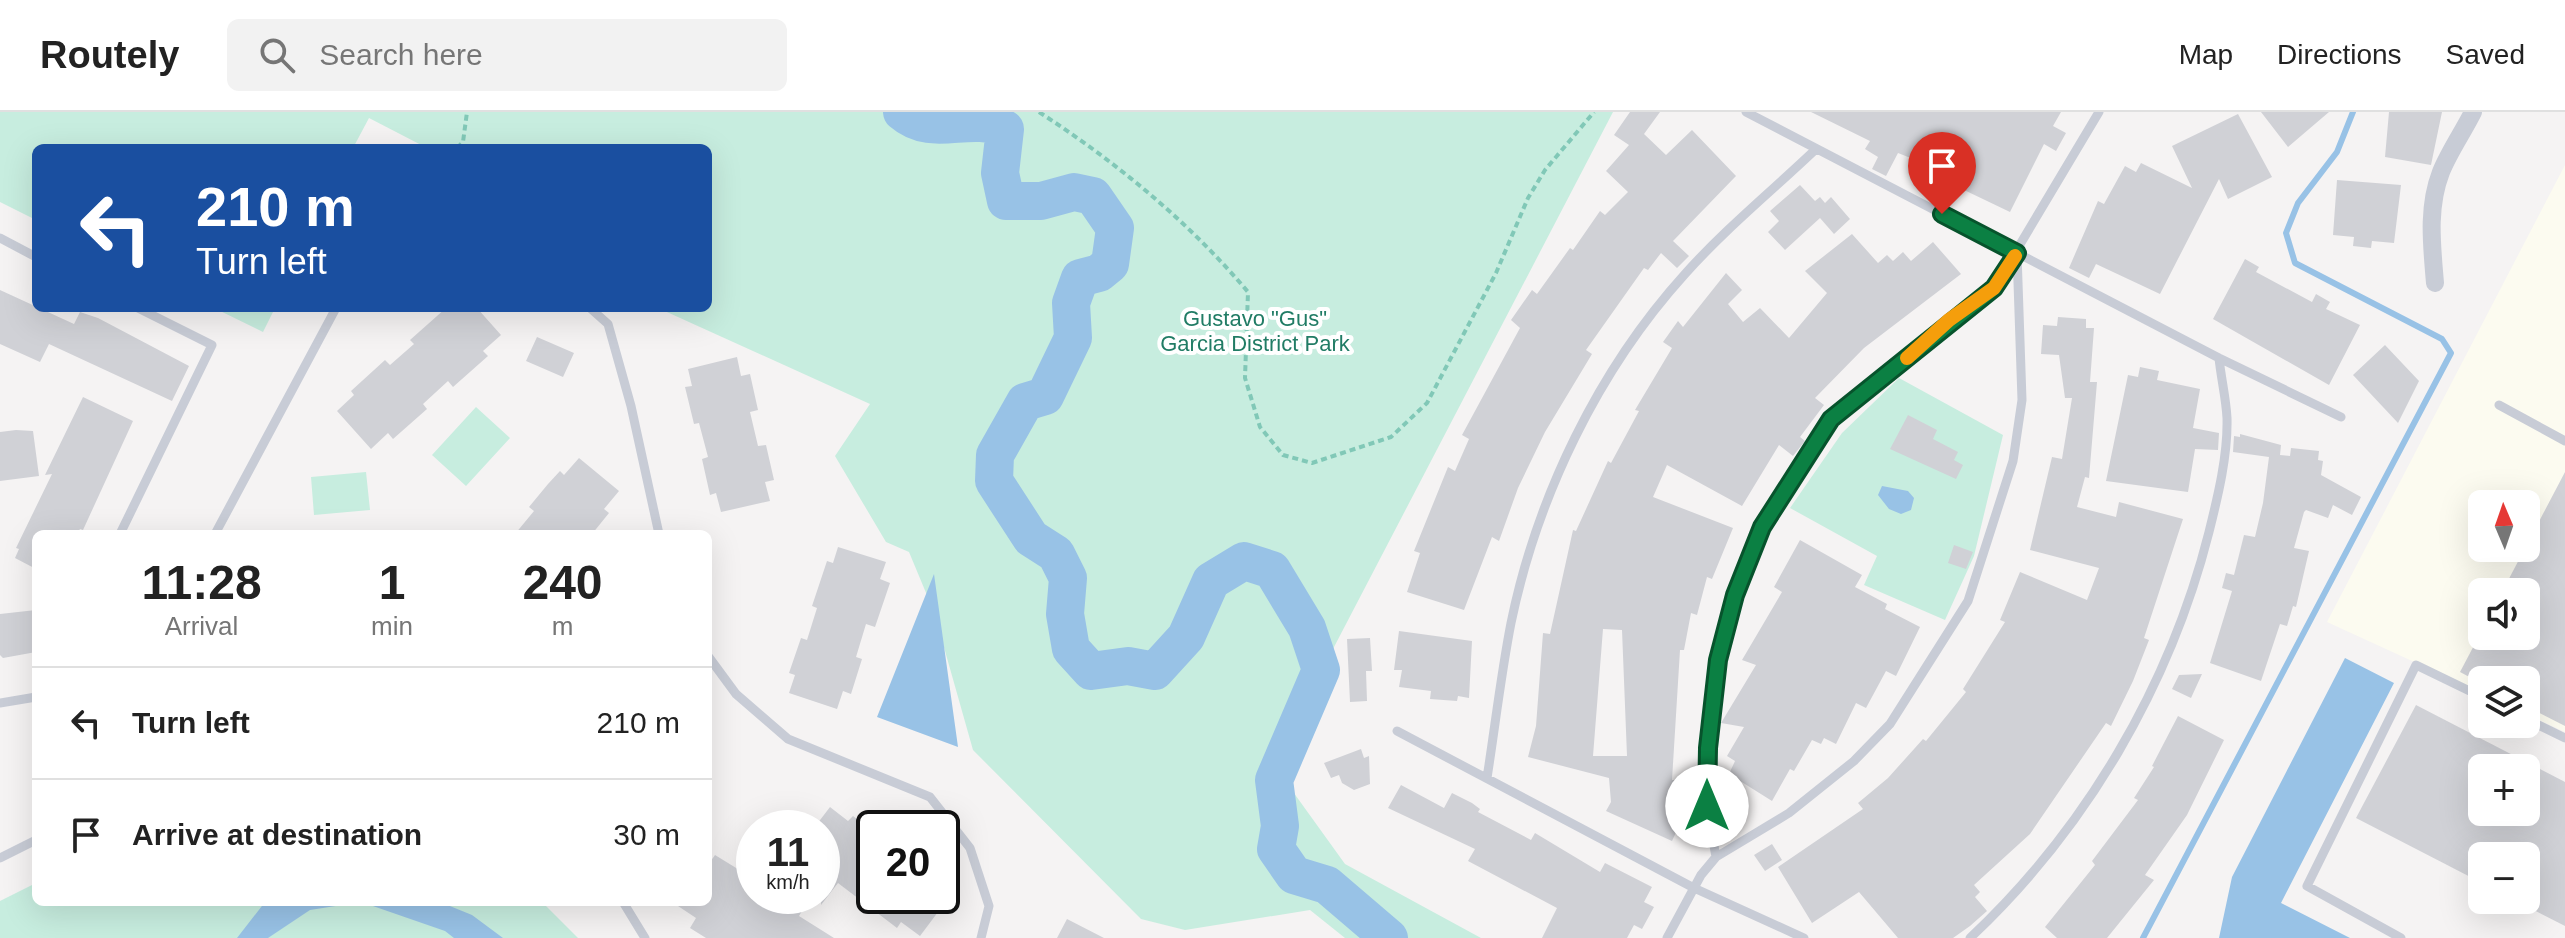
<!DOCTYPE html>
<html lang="en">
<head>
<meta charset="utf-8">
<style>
  :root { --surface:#fff; --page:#f2f2f2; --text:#222; --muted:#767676; --line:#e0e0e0 }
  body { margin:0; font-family:Arial,sans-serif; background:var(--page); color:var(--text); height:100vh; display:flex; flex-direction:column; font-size:30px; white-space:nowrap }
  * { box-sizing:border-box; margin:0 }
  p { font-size:26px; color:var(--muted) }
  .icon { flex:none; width:44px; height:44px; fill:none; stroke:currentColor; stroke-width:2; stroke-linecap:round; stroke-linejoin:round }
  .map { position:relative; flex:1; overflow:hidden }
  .details { position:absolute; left:32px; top:418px; width:680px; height:376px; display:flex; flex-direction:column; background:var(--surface); border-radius:12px; box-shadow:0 8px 32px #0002 }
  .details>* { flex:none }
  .banner { position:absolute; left:32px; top:32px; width:680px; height:168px; border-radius:12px; box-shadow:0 8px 32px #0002; background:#1a4fa0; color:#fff; overflow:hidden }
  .needle { width:52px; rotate:358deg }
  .controls { position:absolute; left:2468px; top:378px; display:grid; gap:16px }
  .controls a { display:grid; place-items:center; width:72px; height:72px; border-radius:12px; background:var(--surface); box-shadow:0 8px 32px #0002; font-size:40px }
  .speed { position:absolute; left:736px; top:698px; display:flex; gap:16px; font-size:40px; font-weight:700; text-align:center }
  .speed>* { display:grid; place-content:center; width:104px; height:104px; border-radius:50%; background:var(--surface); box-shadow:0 8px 32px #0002; line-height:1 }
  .speed small { font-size:20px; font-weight:400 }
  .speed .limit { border:4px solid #111; border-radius:12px; background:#fff; color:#111 }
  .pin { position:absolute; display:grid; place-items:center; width:68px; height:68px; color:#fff; margin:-82px -34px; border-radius:50% 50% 50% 0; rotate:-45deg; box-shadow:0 0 8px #0007 }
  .pin .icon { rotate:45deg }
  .me { position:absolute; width:88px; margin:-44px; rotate:0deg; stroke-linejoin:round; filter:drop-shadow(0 0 6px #0008) }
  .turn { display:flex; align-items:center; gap:28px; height:168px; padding:0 32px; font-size:36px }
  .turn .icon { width:104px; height:104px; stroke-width:2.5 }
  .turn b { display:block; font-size:56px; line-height:68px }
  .eta { display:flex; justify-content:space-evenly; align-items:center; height:136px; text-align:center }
  .eta b { font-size:48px; font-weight:700; line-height:56px }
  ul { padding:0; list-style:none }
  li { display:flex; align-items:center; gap:24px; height:112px; padding:0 32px; border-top:2px solid var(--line) }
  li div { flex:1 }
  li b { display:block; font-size:30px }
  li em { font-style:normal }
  header { display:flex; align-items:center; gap:48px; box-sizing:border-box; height:112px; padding:0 40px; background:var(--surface); border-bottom:2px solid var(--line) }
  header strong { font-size:38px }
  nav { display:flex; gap:44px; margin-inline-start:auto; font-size:28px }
  .search { width:560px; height:72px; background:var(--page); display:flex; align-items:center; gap:20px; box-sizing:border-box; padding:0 28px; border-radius:12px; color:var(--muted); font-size:30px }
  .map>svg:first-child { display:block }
  .commercial { fill:#fcfbf0; fill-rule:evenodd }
  .green { fill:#c7eddf }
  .water { fill:#98c2e6 }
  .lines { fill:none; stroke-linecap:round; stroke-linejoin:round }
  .stream { stroke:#98c2e6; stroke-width:6 }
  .river { stroke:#98c2e6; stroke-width:38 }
  .building { fill:#d0d1d6; fill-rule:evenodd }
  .path { stroke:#81c8b7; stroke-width:4; stroke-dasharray:6 4; stroke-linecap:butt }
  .service { stroke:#c8ccd6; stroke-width:9 }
  .minor { stroke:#c8ccd6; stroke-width:18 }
  .route-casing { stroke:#07532c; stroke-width:20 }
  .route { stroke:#0b8043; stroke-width:14 }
  .slow { stroke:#f59e0b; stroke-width:14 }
  .labels { text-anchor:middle; stroke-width:8; stroke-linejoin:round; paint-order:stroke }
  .park-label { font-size:22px; fill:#217c65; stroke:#fff }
</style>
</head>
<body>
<header>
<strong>Routely</strong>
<div class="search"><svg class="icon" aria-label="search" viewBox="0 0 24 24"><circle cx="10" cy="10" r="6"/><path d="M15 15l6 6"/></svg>Search here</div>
<nav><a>Map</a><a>Directions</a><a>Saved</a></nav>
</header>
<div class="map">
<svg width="2565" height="826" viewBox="0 0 2565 826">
  <rect width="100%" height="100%" fill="#f5f3f3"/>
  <!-- commercial -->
  <path class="commercial" d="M2565,53V620L2526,602V568H2482V581L2327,510ZM2482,392H2526V436H2482ZM2482,480H2526V524H2482Z"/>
  <!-- green -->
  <path class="green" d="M0,0H1613L1273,652L1345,752L1481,826H1345L1310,798L1185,818L1141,807L973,638L934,500L909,440L886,430L835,344L870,292L658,196H708V36H427L369,6L353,36H36V108L0,90Z
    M214,196H275L263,220Z
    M1899,266L2003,323L1974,444L1945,508L1864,473L1877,444L1790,396L1842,321Z
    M476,295L510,326L466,374L432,343Z
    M366,360L370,398L314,403L311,365Z
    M36,771V790H542L578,826H0V789Z"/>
  <!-- water -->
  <path class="water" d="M1882,374L1908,379L1914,386L1911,398L1901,402L1889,397L1878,383Z
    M934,462L958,635L877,605Z
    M2345,546L2394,571L2281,791L2350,826H2219L2232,765Z
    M265,790H440L472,803L503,826H454L445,819L370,793H342L310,798L268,826H237Z"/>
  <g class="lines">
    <!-- stream -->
    <path class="stream" d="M2143,826L2451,241L2442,227L2295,151L2286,121L2298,91L2337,40L2353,0"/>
    <!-- river -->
    <path class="river" d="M902,0C933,27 969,0 1005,17L1000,61L1006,89H1041L1074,80L1093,84L1115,116L1110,152L1099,161L1080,166L1071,191L1073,226L1045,284L1025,290L995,343L994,369L1031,426L1056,442L1068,466L1065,502L1071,537L1091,559L1128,554L1155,559L1186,525L1211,469L1244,449L1272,458L1307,516L1321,558L1274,668L1280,714L1276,737L1294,763L1327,773L1389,826"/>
  </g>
  <!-- building -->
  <path class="building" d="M1630,0H1660L1644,22L1666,43L1692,18L1736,64L1673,129L1689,144L1677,156L1661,141L1648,158L1644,156L1586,238L1592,242L1545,320L1518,376L1499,429L1492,425L1464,498L1407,480L1420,441L1414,439L1448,355L1455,359L1469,327L1462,323L1520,216L1511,208L1532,178L1537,182L1570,136L1573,138L1600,99L1605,103L1628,80L1606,59L1629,33L1614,23Z
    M1811,0H2061L2053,14L2066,21L2056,39L2044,32L2010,100L1937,65L1941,58L1898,41L1886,64L1872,57L1878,45L1865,37L1870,29Z
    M2261,0H2329L2288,35Z
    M2389,0H2442L2431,53L2385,45Z
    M2238,2L2272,65L2228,87L2219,67L2160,182L2096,152L2089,166L2069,156L2098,89L2104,92L2125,54L2136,60L2141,51L2192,76L2172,34Z
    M2337,68L2401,73L2394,131L2372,129L2371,136L2353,134L2354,125L2333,123Z
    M1800,73L1815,89L1820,85L1825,91L1831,85L1850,107L1834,122L1820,106L1785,138L1768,120L1779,109L1770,99Z
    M1852,122L1878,151L1887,143L1893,149L1903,140L1911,149L1933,130L1961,162L1864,236L1815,286L1824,293L1800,325L1805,329L1793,344L1779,333L1742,394L1667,353L1653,385L1733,416L1712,467L1707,465L1697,503L1691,501L1684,538H1680L1672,668H1693V684L1672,729L1606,699L1611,690L1609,666L1528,645L1536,614L1543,521L1550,522L1573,418L1576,419L1608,349L1611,351L1639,299L1635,298L1672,236L1663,230L1678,209L1683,215L1726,161L1742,178L1728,192L1743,210L1760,196L1789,226L1827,181L1805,159ZM1603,517L1622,518L1627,644H1593Z
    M2245,147L2259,155L2256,160L2312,190L2316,182L2330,190L2326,197L2360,213L2329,273L2213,207Z
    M0,178L74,212L80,200L98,206L189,254L172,289L49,232L40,250L0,232Z
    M446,196H477L501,223L483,239L488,244L453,275L448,269L423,292L427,297L393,327L388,321L371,337L337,299L354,283L351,279L385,248L390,253L414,232L410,228Z
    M2058,205L2086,207V216H2094L2090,270H2097L2089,366L2085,365L2077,395L2116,405L2119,390L2183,407L2144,526L2149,528L2133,569L2111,614L2106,611L2030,722L1974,773L1980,780L1975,785L1987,799L1970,814L1953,826H1898L1859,780L1812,811L1778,755L1863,697L1858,691L1888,666L1923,627L1926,629L1966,580L1963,577L2005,510L2000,508L2020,460L2087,488L2099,456L2030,438L2052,345L2062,347L2072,286H2065L2059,243L2041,242L2043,213L2057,214Z
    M537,225L574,241L563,265L526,249Z
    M2385,233L2419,269L2398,311L2353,263Z
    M737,245L741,264L750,262L758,298L750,300L758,334L766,333L774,368L765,370L770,389L721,400L716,381L710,383L702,347L708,345L699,311L694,312L685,275L692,274L688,257Z
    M2140,255L2159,259L2157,268L2200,277L2193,316L2219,321L2218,338L2195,337L2188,380L2106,369L2128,263L2138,265Z
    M83,285L133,309L83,418L80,417L77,422H36V457L15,446L19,437L16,436L52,362L45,363Z
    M1908,303L1937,318L1933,327L1958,340L1954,348L1963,353L1956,367L1890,337Z
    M16,318L33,319L39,364L0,369V320Z
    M2240,322L2281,333L2280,343L2290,344L2291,336L2319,339L2318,348L2323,349L2321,363L2361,385L2352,403L2333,393L2328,406L2306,398L2304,400L2294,436L2309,439L2296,495L2293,494L2287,514L2280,512L2261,569L2210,551L2232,479L2222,476L2226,461L2234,463L2244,423L2255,425L2263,391L2269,345L2233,340L2234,324L2240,325Z
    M579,346L619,379L604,397L609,401L592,422H515L534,399L529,395L548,372L560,359L564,363Z
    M2565,360V614L2526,594V568H2475L2460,560L2479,524H2526V480H2502Z
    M1800,428L1862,463L1855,475L1887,492L1885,497L1920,515L1896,564L1886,559L1866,596L1856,591L1836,632L1824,626L1821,632L1812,628L1794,659L1790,657L1772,689L1729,662L1735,649L1727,644L1744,615L1721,611L1756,553L1742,548L1782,480L1774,475Z
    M1954,433L1973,440L1966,457L1948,451Z
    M838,435L886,450L880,467L890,471L875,515L866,512L856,545L862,547L851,582L843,579L837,597L789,581L795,563L789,561L801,526L807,528L817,496L812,494L827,449L833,451Z
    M36,498V540L3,546L0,543V502Z
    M1399,519L1472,529L1469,586L1458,584L1457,589L1430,587L1431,579L1399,575L1402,558H1394Z
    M1370,526L1372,559H1366L1367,589L1350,590L1347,527Z
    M2202,562L2191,586L2172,577L2179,563Z
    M2416,593L2565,670V814L2526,794V744H2482V771L2356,706ZM2482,656H2526V700H2482Z
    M2178,604L2224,628L2187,703L2145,763L2154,768L2107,826H2057L2045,815L2095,753L2092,749L2138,688L2134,686L2154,655L2152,654Z
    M1361,637L1364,646L1369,644L1370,672L1354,678L1342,671L1339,663L1331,666L1324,651Z
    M1401,673L1444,696L1452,681L1472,691L1480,697L1478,700L1531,728L1535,721L1600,760L1605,751L1652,775L1644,790L1654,795L1642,817L1634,813L1627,826H1542L1557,796L1468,749L1475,737L1388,696Z
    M830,695L848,709L853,704L874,720V784H950L920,824L901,810L897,816L838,771L821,793L822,716H814Z
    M1772,732L1782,748L1765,759L1754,743Z
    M715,743L754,767V784H811L799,804L834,826H706L690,816L696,806L672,790H708V753Z
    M1067,807L1104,826H1057Z"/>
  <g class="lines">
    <!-- path -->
    <path class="path" d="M1039,0C1116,50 1189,110 1248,180L1245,266L1260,315L1283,343L1312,351L1391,325L1427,291L1496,161L1528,86L1545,58L1594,0
      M457,36L463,30L467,0"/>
    <!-- service -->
    <path class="service" d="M1746,0L2219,246L2341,305
      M0,126L36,145
      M590,196L608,212L631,294L659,422
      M2499,293L2565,329
      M120,422L212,233L138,196
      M215,422L336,196
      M708,544L736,582L788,627L930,685L970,736L989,794L981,826
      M0,591L36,585
      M2526,607L2565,626
      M1397,619L1694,776L1804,826
      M1487,666C1495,615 1501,562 1511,511C1537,385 1598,258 1685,162C1725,117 1773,78 1816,37
      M1716,745L1707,694L1708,636L1718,548L1735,483L1762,415L1831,307L1994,176L2099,0
      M0,746L36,728
      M623,790L645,826
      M1667,826L1701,763L1716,745L1789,701L1854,649L1890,612L1968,489L2013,349L2022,288L2017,141
      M1970,826C2086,717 2170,574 2209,420C2218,384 2228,343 2227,306C2226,286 2221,266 2219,246
      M2401,826L2307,774L2416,553L2482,585"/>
    <!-- minor -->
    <path class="minor" d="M2435,171C2432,134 2427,96 2441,60C2449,40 2463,20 2473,0"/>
  </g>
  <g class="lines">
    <!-- route casing -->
    <g class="route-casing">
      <path id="route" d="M1707,694L1708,636L1718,548L1735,483L1762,415L1831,307L1994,176L2017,141L1942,102"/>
    </g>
    <!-- route -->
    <use href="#route" class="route"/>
    <!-- slow -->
    <path class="slow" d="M1907,246L1949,208L1994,176L2015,144"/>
  </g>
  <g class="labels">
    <!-- park labels -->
    <g class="park-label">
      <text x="1255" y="214">Gustavo "Gus"<tspan x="1255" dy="25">Garcia District Park</tspan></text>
    </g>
  </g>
</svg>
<div class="controls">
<a><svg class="needle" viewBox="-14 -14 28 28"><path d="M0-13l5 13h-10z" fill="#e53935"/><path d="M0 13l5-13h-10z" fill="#767676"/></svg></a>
<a><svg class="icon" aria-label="sound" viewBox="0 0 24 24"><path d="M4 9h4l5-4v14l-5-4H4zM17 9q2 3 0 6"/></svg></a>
<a><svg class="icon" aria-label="layers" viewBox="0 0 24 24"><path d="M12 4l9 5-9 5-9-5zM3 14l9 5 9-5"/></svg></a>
<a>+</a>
<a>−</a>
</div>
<div class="speed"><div>11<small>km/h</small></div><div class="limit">20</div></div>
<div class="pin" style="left:1942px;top:102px;background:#d93025"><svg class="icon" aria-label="arrive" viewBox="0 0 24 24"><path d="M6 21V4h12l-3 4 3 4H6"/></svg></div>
<svg class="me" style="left:1707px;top:694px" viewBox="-20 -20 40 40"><circle r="19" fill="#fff"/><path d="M0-13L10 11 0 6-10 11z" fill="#0b8043"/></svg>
<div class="banner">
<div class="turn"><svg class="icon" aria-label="left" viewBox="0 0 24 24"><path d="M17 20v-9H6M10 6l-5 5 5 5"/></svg><div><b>210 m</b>Turn left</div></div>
</div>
<section class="details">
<div class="eta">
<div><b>11:28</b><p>Arrival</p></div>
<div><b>1</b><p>min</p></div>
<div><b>240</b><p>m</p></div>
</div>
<ul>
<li><svg class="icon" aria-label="left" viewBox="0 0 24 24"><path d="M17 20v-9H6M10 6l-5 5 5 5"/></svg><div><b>Turn left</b></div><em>210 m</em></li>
<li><svg class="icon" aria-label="arrive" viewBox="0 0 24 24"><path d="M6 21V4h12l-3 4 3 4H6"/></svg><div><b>Arrive at destination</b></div><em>30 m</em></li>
</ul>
</section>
</div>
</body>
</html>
